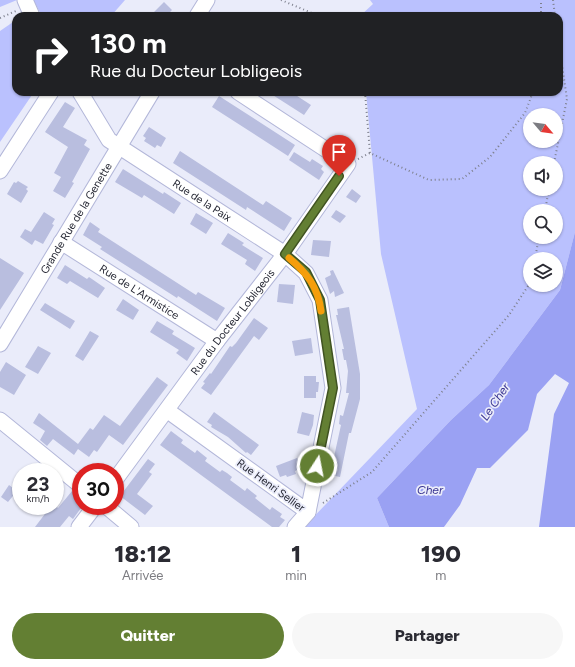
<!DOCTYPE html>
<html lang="fr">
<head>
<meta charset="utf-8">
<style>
  :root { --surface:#fff; --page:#f7f7f7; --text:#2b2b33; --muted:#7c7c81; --accent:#637f33 }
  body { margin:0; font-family:Figtree,sans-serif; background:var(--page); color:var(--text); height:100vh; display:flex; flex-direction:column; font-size:15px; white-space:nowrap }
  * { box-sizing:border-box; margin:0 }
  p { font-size:13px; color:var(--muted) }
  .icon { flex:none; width:22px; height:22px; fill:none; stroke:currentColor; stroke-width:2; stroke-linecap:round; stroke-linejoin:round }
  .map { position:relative; height:527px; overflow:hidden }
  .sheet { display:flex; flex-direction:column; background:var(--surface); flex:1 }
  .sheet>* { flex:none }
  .banner { position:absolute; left:12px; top:12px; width:551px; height:84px; border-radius:12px; box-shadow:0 1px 3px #0004; background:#202124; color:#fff; overflow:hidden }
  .needle { width:26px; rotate:119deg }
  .tools { position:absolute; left:523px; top:108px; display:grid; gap:8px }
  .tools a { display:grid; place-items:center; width:40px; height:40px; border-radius:50%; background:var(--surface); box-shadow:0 1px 3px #0004; font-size:20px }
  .speed { position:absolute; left:12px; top:463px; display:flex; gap:8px; font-size:20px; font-weight:700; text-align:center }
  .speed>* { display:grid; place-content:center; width:52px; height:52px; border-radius:50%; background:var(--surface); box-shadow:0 1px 3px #0004; line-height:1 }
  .speed small { font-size:10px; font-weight:400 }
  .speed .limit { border:6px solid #d22; background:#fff; color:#111 }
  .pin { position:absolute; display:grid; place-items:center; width:34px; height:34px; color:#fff; margin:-41px -17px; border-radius:50% 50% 50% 0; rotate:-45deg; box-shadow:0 0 4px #0007 }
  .pin .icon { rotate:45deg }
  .me { position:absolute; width:44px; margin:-22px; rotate:11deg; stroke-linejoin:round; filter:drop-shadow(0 0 3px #0008) }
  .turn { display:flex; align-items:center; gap:14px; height:84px; padding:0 12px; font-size:18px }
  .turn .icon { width:52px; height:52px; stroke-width:2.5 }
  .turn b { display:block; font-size:28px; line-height:34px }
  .eta { display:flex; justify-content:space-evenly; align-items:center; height:68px; text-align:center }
  .eta b { font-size:24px; font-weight:800; line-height:28px }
  .action { display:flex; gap:8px; margin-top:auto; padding:8px 12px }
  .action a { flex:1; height:46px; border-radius:24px; background:var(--accent); color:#fff; font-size:16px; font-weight:800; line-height:46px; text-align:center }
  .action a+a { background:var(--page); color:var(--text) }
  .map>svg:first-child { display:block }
  .green { fill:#bac1fe; fill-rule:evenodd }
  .water { fill:#9aa1f3 }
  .building { fill:#b9bedf }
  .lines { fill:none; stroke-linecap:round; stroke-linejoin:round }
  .minor-casing { stroke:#b3b7d9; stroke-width:17 }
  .path { stroke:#7e808d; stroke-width:2; stroke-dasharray:1 3; stroke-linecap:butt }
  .minor { stroke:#fff; stroke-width:15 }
  .route-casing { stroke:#405321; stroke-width:10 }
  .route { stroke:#637f33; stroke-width:7 }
  .slow { stroke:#f59e0b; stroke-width:7 }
  .labels { text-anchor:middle; stroke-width:3.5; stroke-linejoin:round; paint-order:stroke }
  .street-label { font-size:11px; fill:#252733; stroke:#eaecfa }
  .water-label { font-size:12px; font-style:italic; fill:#393491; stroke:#eaecfa }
</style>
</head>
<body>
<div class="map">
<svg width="575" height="527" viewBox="0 0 575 527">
  <rect width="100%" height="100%" fill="#eaecfa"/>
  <!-- green -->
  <path class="green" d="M0,0H17L0,7Z
    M33,0H125L111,16H42Z
    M370,0H575V232L560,290L489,385L451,420L377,498L389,527H304L417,409L381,254L366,92H559V16H360L373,4ZM530,115H556V141H530ZM530,163H556V189H530ZM530,211H556V237H530ZM530,259H556V285H530Z
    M16,20V92H34L0,142V31Z"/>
  <!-- water -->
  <path class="water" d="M575,232V527H539L554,414L569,383L555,374L537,394L528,430L490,468H477L460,505L444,527H389L377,498L451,420L489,385L560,290Z"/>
  <!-- building -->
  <path class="building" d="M164,2L172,10L166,16H150Z
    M268,92H291L311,105L304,115Z
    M219,96L295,145L288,156L212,107Z
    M65,102L75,108L63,127L87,140L84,145L90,149L72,182L74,183L65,198L53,191L61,177L54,173L68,147L45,132Z
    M149,127L166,138L161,147L157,145L155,148L144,141L146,138L143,136Z
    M180,151L263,205L266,201L292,218L284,231L247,207L246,210L173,163Z
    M294,152L310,162L312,159L323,166L321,169L324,172L319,180L289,160Z
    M123,169L163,194L164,192L181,203L174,214L144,195L142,198L115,182Z
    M18,181L28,187L26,189L28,191L21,203L7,194L14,182L16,183Z
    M352,189L361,196L356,203L346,197Z
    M336,210L346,216L340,223L331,217Z
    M44,212L55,219L52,224L54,225L43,244L35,240L32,245L20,237L25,229L31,232Z
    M196,213L213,223L206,234L190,224Z
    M90,222L100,229L98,232L196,295L198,292L225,308L217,321L178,296L177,298L100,249L102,247L83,235Z
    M228,233L244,243L242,245L263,258L255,271L245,264L247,260L221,244Z
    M313,240L331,241L329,257L311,255Z
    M0,258L24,273L0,310Z
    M65,265L87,279L89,277L105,288L98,298L70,281L67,284L57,278Z
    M333,270L344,293L335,297L334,291L330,294L325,278L331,275L330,271Z
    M279,284L295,285L293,304L277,302Z
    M123,299L139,310L133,320L116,310Z
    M45,303L75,321L70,329L40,310Z
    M349,307L360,374V399L351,433H349L340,477L330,475L341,425L339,424L340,415L343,416L349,393H346L348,371L346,360H344L342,349H344L336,315H338L337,309Z
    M254,318L268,328L259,340L254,336L211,395L201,388L205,383L203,382L210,373L211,374L230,346L232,347L236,343Z
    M157,321L174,331L172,334L195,348L187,361L176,353L179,350L150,332Z
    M90,331L99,336L83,361L75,356Z
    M311,338L313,353L295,356L292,341Z
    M38,346L51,353L38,374L25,367Z
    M6,362L26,375L14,395L0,387V372Z
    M304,376H316V382H319L318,392H316V398H304Z
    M157,377L168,385L123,445L109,435L97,452L94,450L89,457L78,449L74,455L53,439L47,446L40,440L45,431L33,423L39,413L78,444L90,428L93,430L104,415L120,426Z
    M214,412L259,445L251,455L247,452L246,453L228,437L211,427L212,425L207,422Z
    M302,412L314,415L313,425L309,436L297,433Z
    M171,431L183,440L181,443L195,453L197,450L207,458L205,461L220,472L222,470L227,473L232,477L230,480L245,491L247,488L257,496L255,498L270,510L272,507L282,514L280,517L285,520L279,527H272L160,445Z
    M297,458L301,469L295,471L296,474L287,477L286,475L280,477L276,466Z
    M148,459L155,464L149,472L152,474L137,494L153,506L145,515L120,496Z
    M9,485L17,491L8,502L1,497Z
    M72,491L81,498V508L73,519L69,516L60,527H35L51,506L55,505L58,508Z"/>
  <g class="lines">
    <!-- minor casing -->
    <g class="minor-casing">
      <g id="minor">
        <path d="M25,0L32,16"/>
        <path d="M197,16L207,0"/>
        <path id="s1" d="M80,92L109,140L285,254L306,273L320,300L333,388L308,512L168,411"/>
        <path d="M0,171L51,92"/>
        <path id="s2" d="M61,242L217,341"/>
        <path id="s3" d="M0,344L152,92"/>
        <path d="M0,420L81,486"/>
        <path id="s4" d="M115,480L217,341L285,254L348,164L238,92"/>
        <path d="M106,506L131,527"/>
        <path d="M79,527L95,506"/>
        <path d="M295,527L308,512"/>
      </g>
    </g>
    <!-- path -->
    <path class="path" d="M281,0L319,16
      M553,0L555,16
      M541,16V0
      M0,18L16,11
      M365,92L370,153
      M358,159L370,153L429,180L462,179L490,157L525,113L533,92
      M554,163L567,99L559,45
      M545,211L549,189
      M535,259L539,237
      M323,503L372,472L509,315L530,283"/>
    <!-- minor -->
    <use href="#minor" class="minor"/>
  </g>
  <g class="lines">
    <!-- route casing -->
    <g class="route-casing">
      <path id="route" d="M317,466L333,388L320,300L306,272L285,254L339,176"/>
    </g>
    <!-- route -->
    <use href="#route" class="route"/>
    <!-- slow -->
    <path class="slow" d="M289,258C307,273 318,287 321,311"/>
  </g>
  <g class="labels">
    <!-- street labels -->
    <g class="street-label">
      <text dy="4" stroke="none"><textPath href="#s1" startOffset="167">Rue de la Paix</textPath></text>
      <text dy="4" stroke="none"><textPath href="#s3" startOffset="147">Grande Rue de la Genette</textPath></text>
      <text dy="4" stroke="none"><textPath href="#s2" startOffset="93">Rue de L'Armistice</textPath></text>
      <text dy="4" stroke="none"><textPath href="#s4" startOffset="197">Rue du Docteur Lobligeois</textPath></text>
      <text transform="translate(271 485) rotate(36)" y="4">Rue Henri Sellier</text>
    </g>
    <!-- water labels -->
    <g class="water-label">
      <text transform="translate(495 402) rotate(-56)" y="4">Le Cher</text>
      <text x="430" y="494">Cher</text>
    </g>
  </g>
</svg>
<div class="tools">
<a><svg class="needle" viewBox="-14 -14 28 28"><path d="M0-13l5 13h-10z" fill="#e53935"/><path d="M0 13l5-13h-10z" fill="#7c7c81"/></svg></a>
<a><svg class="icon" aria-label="sound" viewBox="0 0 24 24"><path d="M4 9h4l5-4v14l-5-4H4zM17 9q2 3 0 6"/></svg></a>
<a><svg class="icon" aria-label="search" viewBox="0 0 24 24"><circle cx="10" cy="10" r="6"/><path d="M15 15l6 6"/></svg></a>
<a><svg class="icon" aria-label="layers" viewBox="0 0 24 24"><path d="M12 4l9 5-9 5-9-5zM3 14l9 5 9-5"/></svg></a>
</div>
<div class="speed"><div>23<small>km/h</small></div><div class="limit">30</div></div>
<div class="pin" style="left:339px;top:176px;background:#d93025"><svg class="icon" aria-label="arrive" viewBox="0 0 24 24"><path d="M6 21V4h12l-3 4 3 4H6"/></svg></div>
<svg class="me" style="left:317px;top:466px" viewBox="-20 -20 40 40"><circle r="17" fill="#637f33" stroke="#fff" stroke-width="3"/><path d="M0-11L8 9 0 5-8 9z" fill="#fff"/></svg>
<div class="banner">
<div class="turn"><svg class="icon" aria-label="right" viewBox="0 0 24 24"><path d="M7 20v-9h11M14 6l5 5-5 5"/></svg><div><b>130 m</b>Rue du Docteur Lobligeois</div></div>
</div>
</div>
<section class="sheet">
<div class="eta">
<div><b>18:12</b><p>Arrivée</p></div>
<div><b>1</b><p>min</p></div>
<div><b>190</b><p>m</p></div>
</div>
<div class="action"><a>Quitter</a><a>Partager</a></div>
</section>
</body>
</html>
